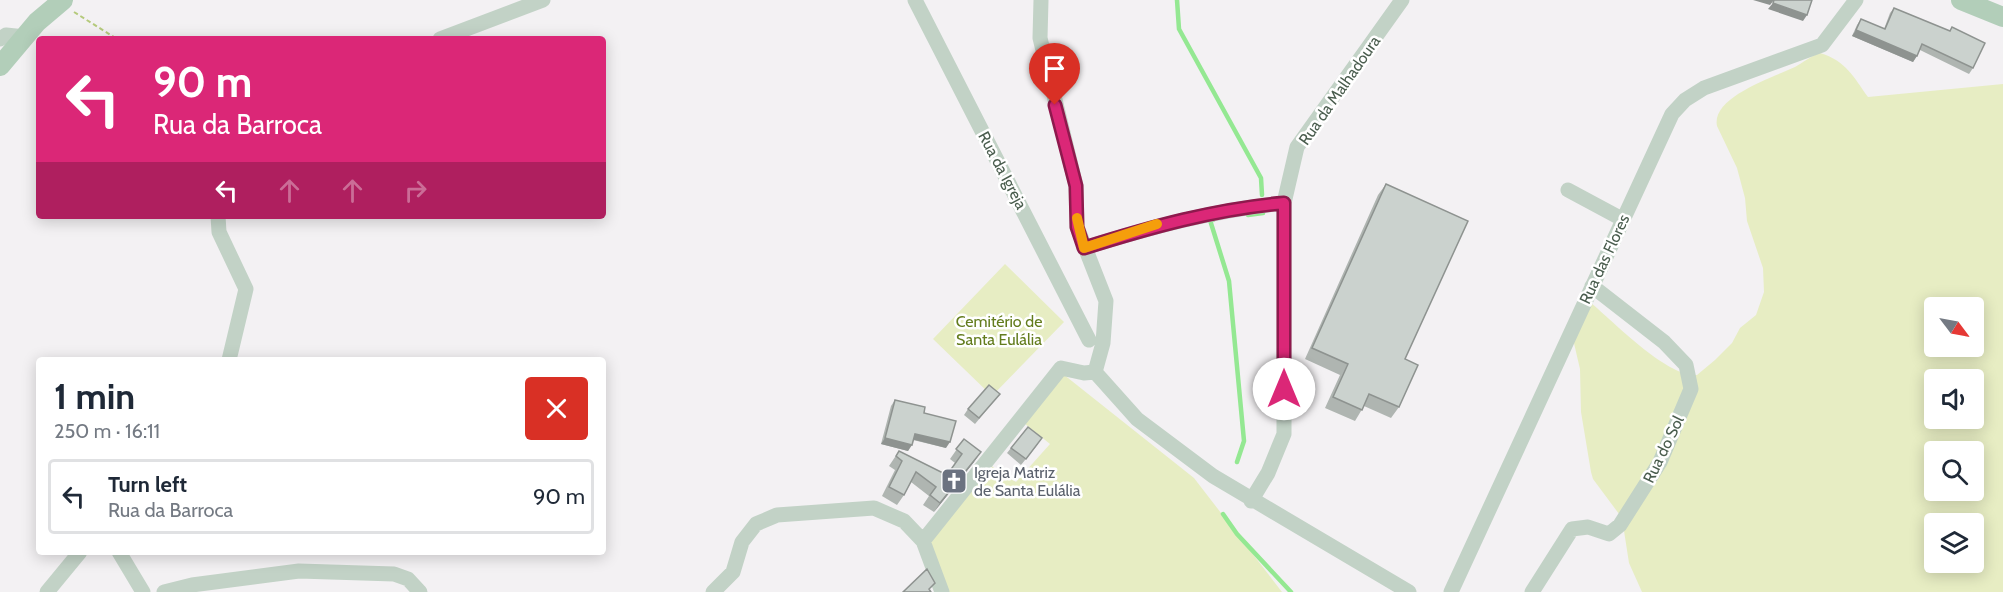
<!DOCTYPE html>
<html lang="en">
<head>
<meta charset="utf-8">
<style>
  :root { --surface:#fff; --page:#f2f2f3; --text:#1f2937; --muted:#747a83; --line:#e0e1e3 }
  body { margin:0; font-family:Cabin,sans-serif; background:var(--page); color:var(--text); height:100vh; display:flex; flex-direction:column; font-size:22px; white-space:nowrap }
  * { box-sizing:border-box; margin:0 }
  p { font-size:20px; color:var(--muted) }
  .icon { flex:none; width:33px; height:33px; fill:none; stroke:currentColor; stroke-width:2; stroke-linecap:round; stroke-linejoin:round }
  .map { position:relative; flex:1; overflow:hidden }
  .drawer { position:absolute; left:36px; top:357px; width:570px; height:198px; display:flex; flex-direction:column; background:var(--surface); border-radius:6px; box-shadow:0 3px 15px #0003 }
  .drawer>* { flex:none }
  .hud { position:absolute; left:36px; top:36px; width:570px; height:183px; border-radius:6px; box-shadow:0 3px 15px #0003; background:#db2777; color:#fff; overflow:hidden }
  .needle { width:39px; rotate:122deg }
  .fabs { position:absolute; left:1924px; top:297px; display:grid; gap:12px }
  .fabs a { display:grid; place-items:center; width:60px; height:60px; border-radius:6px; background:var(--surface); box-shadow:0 3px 15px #0003; font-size:30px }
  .pin { position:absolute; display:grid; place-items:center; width:51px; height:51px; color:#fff; margin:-62px -26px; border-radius:50% 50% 50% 0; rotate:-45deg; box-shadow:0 0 6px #0007 }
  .pin .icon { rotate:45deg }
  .me { position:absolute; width:66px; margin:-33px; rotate:0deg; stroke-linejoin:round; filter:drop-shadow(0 0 4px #0008) }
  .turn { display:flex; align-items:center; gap:21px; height:126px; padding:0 18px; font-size:27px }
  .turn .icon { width:78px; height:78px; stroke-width:2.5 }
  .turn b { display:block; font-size:42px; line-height:51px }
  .lanes { display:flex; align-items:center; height:57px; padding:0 18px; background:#0003; justify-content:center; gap:30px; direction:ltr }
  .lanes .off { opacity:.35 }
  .round { display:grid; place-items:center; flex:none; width:63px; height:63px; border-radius:6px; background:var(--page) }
  .summary { display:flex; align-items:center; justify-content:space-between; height:102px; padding:0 18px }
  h1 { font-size:36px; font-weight:700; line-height:45px }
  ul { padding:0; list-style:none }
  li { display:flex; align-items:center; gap:18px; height:75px; margin:0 12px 9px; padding:0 6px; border:3px solid var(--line); border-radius:6px }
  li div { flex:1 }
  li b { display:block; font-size:22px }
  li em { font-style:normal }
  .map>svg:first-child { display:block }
  .green { fill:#e7edc3; fill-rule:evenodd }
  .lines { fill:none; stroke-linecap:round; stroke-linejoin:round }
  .stream { stroke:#94e892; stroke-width:4.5 }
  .path { stroke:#b5ca7c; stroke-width:2; stroke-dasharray:4.5 3; stroke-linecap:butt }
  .minor { stroke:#c2d2c6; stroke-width:15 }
  .major { stroke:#b2ceb9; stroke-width:20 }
  .wall { fill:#afb5b1 }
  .shaded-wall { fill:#8e9390 }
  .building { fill:#cbd2ce; stroke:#8e9390; stroke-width:1.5 }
  .route-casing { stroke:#8e194d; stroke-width:15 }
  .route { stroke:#db2777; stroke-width:10 }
  .slow { stroke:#f59e0b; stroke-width:10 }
  .labels { text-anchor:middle; stroke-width:5; stroke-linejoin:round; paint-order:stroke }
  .street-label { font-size:16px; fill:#4a5d4e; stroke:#fff }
  .park-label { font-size:16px; fill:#637c1d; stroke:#fff }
  .worship-label { font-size:16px; fill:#5b616d; stroke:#fff; text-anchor:start }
</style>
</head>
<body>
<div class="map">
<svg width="2003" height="592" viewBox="0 0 2003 592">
  <rect width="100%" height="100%" fill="#f3f1f3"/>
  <!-- green -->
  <path class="green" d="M1820,53C1846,61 1853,76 1868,97L2003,84V592H1642L1629,563L1622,518L1593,479L1591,472L1581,412L1580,369L1573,339L1591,303C1614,322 1668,378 1697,375L1715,360L1732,343L1740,328L1756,315L1764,292L1763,268L1747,221L1745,198L1737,168L1717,126C1711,97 1774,77 1795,67C1803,63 1810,56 1820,53ZM1935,308H1974V346H1935ZM1935,380H1974V418H1935ZM1935,452H1974V490H1935ZM1935,524H1974V562H1935Z
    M1005,264L1064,322L992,396L933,339Z
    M1063,374L1194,478L1282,592H946L928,544L990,465L1016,482L1050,444L1024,423Z"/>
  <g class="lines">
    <!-- stream -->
    <path class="stream" d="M1177,0L1179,29L1261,178L1262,195
      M1248,215L1263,213
      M1213,220H1210L1229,281L1244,441L1237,462
      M1223,514L1237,534L1291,592"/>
    <!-- path -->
    <path class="path" d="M74,12L117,39"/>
    <!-- minor -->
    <path class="minor" d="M915,0L1089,340
      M1041,0L1040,38L1076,186L1077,227L1106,301L1103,343L1095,372
      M0,39L6,35L25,37
      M440,39L543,0
      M1568,190L1622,219
      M218,216L219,232L246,289L229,360
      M1084,248C1151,227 1215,210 1284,203
      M1095,372L1137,419L1213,476L1409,592
      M1251,501L1268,473L1284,434V203L1297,147L1402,0
      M923,541L1061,368L1084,373L1095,372
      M119,552L143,592
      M47,592L80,552
      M164,592L192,585L299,571L394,574L408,579L420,592
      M713,592L733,572L742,542L756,524L777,515L874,508L904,521L923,541L942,592
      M1451,592L1672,114L1685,100L1704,88L1822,45L1856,0
      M1532,592L1572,529L1588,527L1609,534L1620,525L1660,462L1691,389L1686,365L1664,342L1592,286"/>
    <!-- major -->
    <path class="major" d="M1961,0L2003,17
      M0,66L37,22L63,0"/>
  </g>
  <!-- wall -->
  <path class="wall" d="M1894,8L1950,31L1952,27L1973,68L1969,74L1920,50L1913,62L1852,36L1857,25L1861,19L1884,29L1890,13Z
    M1386,184L1405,359L1399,407L1391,418L1364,406L1355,421L1325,408L1340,375L1305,359L1378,195Z
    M895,400L924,413L946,448L913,440L908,451L881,444L891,406Z
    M995,400L975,424L964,415L968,409Z
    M964,439L974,462L934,512L923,505L929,496L911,482L904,495L897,505L882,496L895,470L889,466L899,451L947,475L955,463L950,459Z
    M1038,444L1021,465L1007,453L1011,448Z"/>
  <!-- shaded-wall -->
  <path class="shaded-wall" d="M1753,0H1774L1770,5Z
    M1773,3L1807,15L1803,21L1768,9Z
    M1856,30L1917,56L1913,62L1852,36Z
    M915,434L950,442L946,448L911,439Z
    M885,438L912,445L908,451L881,444Z
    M981,452L974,462L934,512L940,503Z"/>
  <!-- building -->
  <path class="building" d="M1774,0H1812L1807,15L1773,3Z
    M1894,8L1950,31L1952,27L1985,43L1973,68L1922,44L1917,56L1856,30L1861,19L1885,29Z
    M1386,184L1468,221L1405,359L1418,365L1399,407L1369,394L1362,410L1333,397L1348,364L1312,348Z
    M989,385L1000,394L979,418L968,409Z
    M895,400L925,407L924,413L956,421L950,442L915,434L912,445L885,438Z
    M1028,427L1042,438L1026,459L1011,448Z
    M964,439L981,452L940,503L930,495L936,487L916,472L904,495L889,487L902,461L896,456L899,451L947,475L962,454L956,449Z
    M927,569L935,583L929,589L931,592H903Z"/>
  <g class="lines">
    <!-- route casing -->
    <g class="route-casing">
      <path id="route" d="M1055,105L1076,186L1077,227L1084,248C1151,227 1215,209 1284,203V389"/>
    </g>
    <!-- route -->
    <use href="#route" class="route"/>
    <!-- slow -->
    <path class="slow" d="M1077,218L1084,248L1157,224"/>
  </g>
  <!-- icons -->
  <defs>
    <g id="church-square" transform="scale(1.35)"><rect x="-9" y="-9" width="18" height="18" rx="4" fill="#6b7280" stroke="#fff"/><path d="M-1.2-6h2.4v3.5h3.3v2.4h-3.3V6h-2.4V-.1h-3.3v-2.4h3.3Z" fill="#fff"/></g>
  </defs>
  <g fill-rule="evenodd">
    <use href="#church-square" x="954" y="481"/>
  </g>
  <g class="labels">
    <!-- street labels -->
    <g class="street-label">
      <text transform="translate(1339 90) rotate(-55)" y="6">Rua da Malhadoura</text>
      <text transform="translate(1003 170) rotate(62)" y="6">Rua da Igreja</text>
      <text transform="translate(1604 259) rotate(-65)" y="6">Rua das Flores</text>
      <text transform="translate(1663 449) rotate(-64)" y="6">Rua do Sol</text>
    </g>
    <!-- park labels -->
    <g class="park-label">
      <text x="999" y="327">Cemitério de<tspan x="999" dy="18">Santa Eulália</tspan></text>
    </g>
    <!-- worship labels -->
    <g class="worship-label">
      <text x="974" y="478">Igreja Matriz<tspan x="974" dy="18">de Santa Eulália</tspan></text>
    </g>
  </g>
</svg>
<div class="fabs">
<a><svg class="needle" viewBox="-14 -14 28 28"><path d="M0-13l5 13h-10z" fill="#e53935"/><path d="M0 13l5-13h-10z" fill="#747a83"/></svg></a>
<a><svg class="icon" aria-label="sound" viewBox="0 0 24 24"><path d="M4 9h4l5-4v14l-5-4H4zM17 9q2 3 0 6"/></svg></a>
<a><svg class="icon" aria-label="search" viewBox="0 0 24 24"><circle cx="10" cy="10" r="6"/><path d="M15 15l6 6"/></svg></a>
<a><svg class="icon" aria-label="layers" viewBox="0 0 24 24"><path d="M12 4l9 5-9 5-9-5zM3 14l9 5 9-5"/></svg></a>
</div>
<div class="pin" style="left:1055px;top:105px;background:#d93025"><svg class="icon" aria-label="arrive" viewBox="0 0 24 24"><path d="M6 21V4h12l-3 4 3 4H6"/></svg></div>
<svg class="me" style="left:1284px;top:389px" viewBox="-20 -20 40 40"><circle r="19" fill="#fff"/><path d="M0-13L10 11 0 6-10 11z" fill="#db2777"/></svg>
<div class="hud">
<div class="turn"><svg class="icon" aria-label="left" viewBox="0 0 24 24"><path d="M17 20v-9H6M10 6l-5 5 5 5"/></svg><div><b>90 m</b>Rua da Barroca</div></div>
<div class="lanes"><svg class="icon" aria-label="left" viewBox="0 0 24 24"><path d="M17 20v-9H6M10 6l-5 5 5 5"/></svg><svg class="icon off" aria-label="ahead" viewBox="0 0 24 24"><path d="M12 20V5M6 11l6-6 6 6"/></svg><svg class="icon off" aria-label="ahead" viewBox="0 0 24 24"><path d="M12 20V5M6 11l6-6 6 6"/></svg><svg class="icon off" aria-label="right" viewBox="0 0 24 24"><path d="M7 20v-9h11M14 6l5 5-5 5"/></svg></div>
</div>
<section class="drawer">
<div class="summary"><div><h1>1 min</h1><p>250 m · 16:11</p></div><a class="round" style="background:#d93025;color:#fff"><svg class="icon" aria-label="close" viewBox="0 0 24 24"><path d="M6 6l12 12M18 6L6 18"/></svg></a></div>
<ul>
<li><svg class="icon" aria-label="left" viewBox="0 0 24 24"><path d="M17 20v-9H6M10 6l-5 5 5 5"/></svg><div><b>Turn left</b><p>Rua da Barroca</p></div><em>90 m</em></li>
</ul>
</section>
</div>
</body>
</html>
